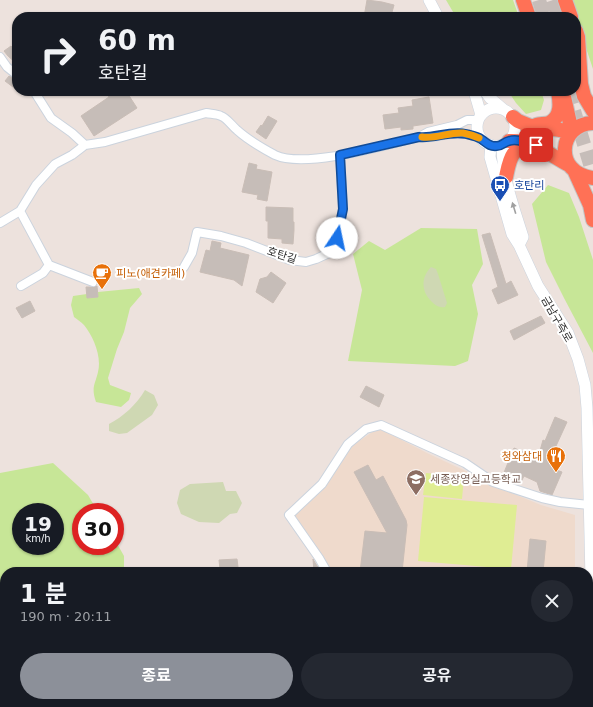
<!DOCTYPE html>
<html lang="ko">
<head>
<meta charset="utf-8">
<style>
  :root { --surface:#171b24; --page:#242831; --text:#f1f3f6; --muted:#9ea1a6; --accent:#8c9099 }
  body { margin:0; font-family:"DejaVu Sans","Noto Sans KR",sans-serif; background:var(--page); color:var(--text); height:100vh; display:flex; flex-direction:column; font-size:15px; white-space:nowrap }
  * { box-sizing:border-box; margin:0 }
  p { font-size:13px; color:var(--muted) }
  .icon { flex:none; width:22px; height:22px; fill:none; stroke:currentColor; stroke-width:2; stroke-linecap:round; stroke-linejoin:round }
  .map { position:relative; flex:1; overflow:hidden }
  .drawer { position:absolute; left:0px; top:567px; width:593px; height:140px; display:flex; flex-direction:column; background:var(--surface); border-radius:16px 16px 0 0; box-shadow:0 1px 3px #0004 }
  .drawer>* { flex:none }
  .top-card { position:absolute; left:12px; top:12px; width:569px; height:84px; border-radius:16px; box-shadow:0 1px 3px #0004; background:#171b24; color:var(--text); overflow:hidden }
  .speed { position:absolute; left:12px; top:503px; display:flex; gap:8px; font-size:20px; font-weight:700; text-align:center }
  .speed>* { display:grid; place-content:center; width:52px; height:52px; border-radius:50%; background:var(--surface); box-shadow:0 1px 3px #0004; line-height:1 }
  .speed small { font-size:10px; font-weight:400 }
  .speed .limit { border:6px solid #d22; background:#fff; color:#111 }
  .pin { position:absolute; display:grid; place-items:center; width:34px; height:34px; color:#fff; margin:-17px; border-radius:8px; box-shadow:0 2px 6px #0006 }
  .me { position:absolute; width:44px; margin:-22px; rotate:11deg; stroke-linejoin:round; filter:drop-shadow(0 0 3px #0008) }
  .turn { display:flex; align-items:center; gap:14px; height:84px; padding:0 20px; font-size:18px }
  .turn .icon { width:52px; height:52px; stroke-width:2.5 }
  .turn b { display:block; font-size:28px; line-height:34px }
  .round { display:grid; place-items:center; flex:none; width:42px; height:42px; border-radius:21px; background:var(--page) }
  .headline { display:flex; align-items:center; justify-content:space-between; height:68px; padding:0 20px }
  h1 { font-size:24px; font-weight:700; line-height:30px }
  .action { display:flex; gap:8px; margin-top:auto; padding:8px 20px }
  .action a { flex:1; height:46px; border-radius:24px; background:var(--accent); color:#fff; font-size:16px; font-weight:700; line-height:46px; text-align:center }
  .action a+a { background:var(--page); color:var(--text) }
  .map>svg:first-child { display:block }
  .education { fill:#efdacc }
  .green { fill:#c7e697; fill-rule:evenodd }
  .cemetery { fill:#cfd8b3 }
  .pitch { fill:#dfed93 }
  .building { fill:#c6bdb8; stroke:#c9bdb6 }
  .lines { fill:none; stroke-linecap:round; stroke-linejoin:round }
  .highway-tunnel { stroke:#c6bdb9; stroke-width:14; stroke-dasharray:14 7; stroke-linecap:butt }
  .street-casing { stroke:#cbd3dd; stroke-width:10 }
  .secondary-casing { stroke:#cbd3dd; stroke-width:12 }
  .highway-casing { stroke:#c4c4c4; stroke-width:16 }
  .street { stroke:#fff; stroke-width:8 }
  .secondary { stroke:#fff; stroke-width:11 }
  .highway { stroke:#ff7156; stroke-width:14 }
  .oneway { fill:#a0a0a0 }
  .route-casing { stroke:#114b97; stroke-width:10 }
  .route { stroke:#1a73e8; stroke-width:7 }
  .slow { stroke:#f59e0b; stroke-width:7 }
  .labels { text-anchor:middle; stroke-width:4; stroke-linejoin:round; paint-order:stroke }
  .transit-label { font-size:11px; fill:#164399; stroke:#fff; text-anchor:start }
  .street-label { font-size:11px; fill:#2b2b2b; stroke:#fff }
  .food-label { font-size:11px; fill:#c56008; stroke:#fff; text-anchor:start }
  .education-label { font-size:11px; fill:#785e54; stroke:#fff; text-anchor:start }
</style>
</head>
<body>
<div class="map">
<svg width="593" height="707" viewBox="0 0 593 707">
  <rect width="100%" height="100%" fill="#ede2dd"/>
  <!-- education -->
  <path class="education" d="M378,428L429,454L470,473L485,482L541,505L575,515V572H356L354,570L346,572H331L293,515L345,451Z
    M383,702H483L482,707H384Z
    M496,702H576V707H511L504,703Z"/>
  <!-- green -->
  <path class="green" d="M446,0H513L519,17H456Z
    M570,0H593V69Z
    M508,91H541L544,100L541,110L526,114L516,103Z
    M548,185L569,193L579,217L593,260V353L564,298L546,262L532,204Z
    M421,228L477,229L483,264L472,285L478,314L468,361L455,366L348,361L362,290L353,254L369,241L385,250Z
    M139,288L142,294L130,308L124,332L117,349L108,378L110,385L131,393L129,400L121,407L96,402C91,387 95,385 98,372C102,356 93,336 84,325C81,322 77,319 74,317L71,305L73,296L87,294V298L98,297V292Z
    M53,463L88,495L98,512H81V546H115V540L124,556V572H5V702H253L244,707H0V473ZM21,512H55V546H21Z"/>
  <!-- cemetery -->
  <path class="cemetery" d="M431,267L436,269L438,274L447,303L445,307C439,308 435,305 431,301C421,291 421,277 431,267Z
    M145,390L154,395L158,405L152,415L127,433L119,434L109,431V424C123,417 137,404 145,390Z
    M223,482L226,491H236L242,503L237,513L230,514L219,523L199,522L181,514L177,503L180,490L190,484Z
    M0,692L5,693L4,707H0Z"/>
  <!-- pitch -->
  <path class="pitch" d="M426,473L464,477L462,499L423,495Z
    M424,497L517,505L511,569L418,561Z"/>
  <!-- building -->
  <path class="building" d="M367,0L382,2L394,5L391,16L383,14V17L374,14L373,17H364Z
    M11,46L17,54V64L8,56L4,51Z
    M9,76L17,80V90L5,81Z
    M105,91H126L137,108L94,136L81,116L109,97Z
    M429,97L433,123L413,126V129L401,130V127L385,129L383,115L399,113L398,108L413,106L412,100Z
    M268,116L277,121L266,139L256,132L261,125L262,126Z
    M249,163L257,165L256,169L272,172L267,201L257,199L258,195L242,192Z
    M266,207L293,208V222H294V230L293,244L282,243V239L268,238V221H266Z
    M490,233L506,284L511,281L518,295L498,304L492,290L498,287L482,235Z
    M212,241L221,243L220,248L249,255L242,286L234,280L200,272L206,250L210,251Z
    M271,272L286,283L273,303L256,292L260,279L267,277Z
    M97,286L98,297L87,298L86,287H93Z
    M30,301L35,311L22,318L16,308Z
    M541,316L545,323L514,340L510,331Z
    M366,386L384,395L379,407L360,397Z
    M555,417L567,422L556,446L559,448L556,456L559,458L554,469L562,472L552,495L540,491L537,482L524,476L521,482L503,475L514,448L538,458L543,440L545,441Z
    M368,465L376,480L383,476L406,520L407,525L402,572H360L365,531L387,533L354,472Z
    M530,539L546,541L543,572H527Z
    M237,559L238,567L220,569L219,560Z
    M313,559L314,561L321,572H314Z"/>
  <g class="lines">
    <!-- highway-tunnel -->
    <path class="highway-tunnel" d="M539,0L544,17
      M553,0L559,17
      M568,91L593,174"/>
    <!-- street casing -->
    <g class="street-casing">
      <path id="street" d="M0,57L7,67L17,75
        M34,91L51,118L72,133L85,145
        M420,137C435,139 450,131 465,134C470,134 475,137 480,138
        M20,211L49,265L43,273L21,286
        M0,223L20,211L36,185L55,164L72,155L85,145L105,142L206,113C211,114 217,114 221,116C227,118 232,126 237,130C248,140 262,148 275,155C305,169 386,145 419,137L428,132L457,125L467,120H477
        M49,265L93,282
        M184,267L192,253L197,232L221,236L246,243L290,260L306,262L316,259L329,253L337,239L343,209L340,155
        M327,572L319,558L289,515L322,484L348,444L366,429L381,425L465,463L493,482L542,498L560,502L589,505"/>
    </g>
    <!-- secondary casing -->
    <g class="secondary-casing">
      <path id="secondary" d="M429,0L438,17
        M474,91L481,115
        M485,91L490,98L503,109
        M477 127a19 19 0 1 1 38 0a19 19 0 1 1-38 0Z
        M509,141L502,149C503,179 514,208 523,237L519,245
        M491,145L490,157L512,234L519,245L538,286L568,333L578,359L585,385L587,408L591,578L592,707"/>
    </g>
    <!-- highway casing -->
    <g class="highway-casing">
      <path id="highway" d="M523,0L529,17
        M565,0L571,17
        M576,31L578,37L581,84L584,96L593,111
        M564,97L572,132
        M513,117L518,121L540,130L554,129L572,132
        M593,123C558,124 553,173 593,178
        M536,125C540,124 545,124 549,123C562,117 560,102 558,91
        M509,141C534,140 548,154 569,165
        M575,172L590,205L593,220
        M506,177C510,158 511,147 534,145"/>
    </g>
    <!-- street -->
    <use href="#street" class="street"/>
    <!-- secondary -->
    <use href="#secondary" class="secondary"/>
    <!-- highway -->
    <use href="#highway" class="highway"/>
  </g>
  <!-- one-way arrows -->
  <defs><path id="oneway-solid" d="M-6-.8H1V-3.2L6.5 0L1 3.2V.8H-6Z"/></defs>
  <use class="oneway" href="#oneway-solid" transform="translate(514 208) rotate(-107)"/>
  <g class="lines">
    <!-- route casing -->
    <g class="route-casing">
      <path id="route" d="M337,238L343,209L340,155L419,137C434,139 450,130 466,134C470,135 477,136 481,139C486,142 489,147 497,146C502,146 504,142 509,141C517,138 528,143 536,145"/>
    </g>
    <!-- route -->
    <use href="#route" class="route"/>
    <!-- slow -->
    <path class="slow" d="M422,137C436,139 449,132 463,133C468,134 474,136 479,138"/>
  </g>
  <!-- icons -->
  <defs>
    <g id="bus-pin" transform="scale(1)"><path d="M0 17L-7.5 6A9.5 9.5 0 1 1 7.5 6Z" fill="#1a4fb4" stroke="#fff"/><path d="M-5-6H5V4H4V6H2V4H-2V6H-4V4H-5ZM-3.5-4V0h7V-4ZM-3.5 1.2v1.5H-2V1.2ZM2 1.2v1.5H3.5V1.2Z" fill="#fff"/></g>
    <g id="cafe-pin" transform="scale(1)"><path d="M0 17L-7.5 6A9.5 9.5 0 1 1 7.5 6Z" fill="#e8710a" stroke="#fff"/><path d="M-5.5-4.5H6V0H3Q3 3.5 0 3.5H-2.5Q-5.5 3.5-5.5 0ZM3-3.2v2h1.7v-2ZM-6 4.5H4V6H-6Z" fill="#fff"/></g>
    <g id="restaurant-pin" transform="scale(1)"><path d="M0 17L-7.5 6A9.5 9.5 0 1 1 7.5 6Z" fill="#e8710a" stroke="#fff"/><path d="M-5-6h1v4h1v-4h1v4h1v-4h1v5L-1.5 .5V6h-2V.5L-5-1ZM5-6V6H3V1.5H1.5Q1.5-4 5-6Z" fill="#fff"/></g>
    <g id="school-pin" transform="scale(1)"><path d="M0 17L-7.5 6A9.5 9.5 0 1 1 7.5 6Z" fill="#8d6e63" stroke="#fff"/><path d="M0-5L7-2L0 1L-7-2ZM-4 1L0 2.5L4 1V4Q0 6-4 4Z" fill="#fff"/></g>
  </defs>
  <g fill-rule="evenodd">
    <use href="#bus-pin" x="500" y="185"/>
    <use href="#cafe-pin" x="102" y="273"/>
    <use href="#restaurant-pin" x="556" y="456"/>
    <use href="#school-pin" x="416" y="479"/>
  </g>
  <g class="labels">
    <!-- transit labels -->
    <g class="transit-label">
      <text x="514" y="189">호탄리</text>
    </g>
    <!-- street labels -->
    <g class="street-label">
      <text transform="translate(282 255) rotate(18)" y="4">호탄길</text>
      <text transform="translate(557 319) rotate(60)" y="4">금남구즉로</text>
    </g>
    <!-- food labels -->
    <g class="food-label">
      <text x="116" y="277">피노(애견카페)</text>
      <text x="542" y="460" text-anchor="end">청와삼대</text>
    </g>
    <!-- education labels -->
    <g class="education-label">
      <text x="430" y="483">세종장영실고등학교</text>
    </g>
  </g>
</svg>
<div class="speed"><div>19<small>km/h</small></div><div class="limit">30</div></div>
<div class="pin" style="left:536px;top:145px;background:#d93025"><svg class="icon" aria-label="arrive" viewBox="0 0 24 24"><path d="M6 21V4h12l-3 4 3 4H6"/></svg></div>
<svg class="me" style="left:337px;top:238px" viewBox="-20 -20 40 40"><circle r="19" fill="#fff"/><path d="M0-13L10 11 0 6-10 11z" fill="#1a73e8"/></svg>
<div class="top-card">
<div class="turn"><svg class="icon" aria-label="right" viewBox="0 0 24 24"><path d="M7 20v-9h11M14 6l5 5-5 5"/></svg><div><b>60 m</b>호탄길</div></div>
</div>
<section class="drawer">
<div class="headline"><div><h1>1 분</h1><p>190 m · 20:11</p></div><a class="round"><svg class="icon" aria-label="close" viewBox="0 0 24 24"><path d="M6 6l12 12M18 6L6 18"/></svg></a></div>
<div class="action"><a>종료</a><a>공유</a></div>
</section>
</div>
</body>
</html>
